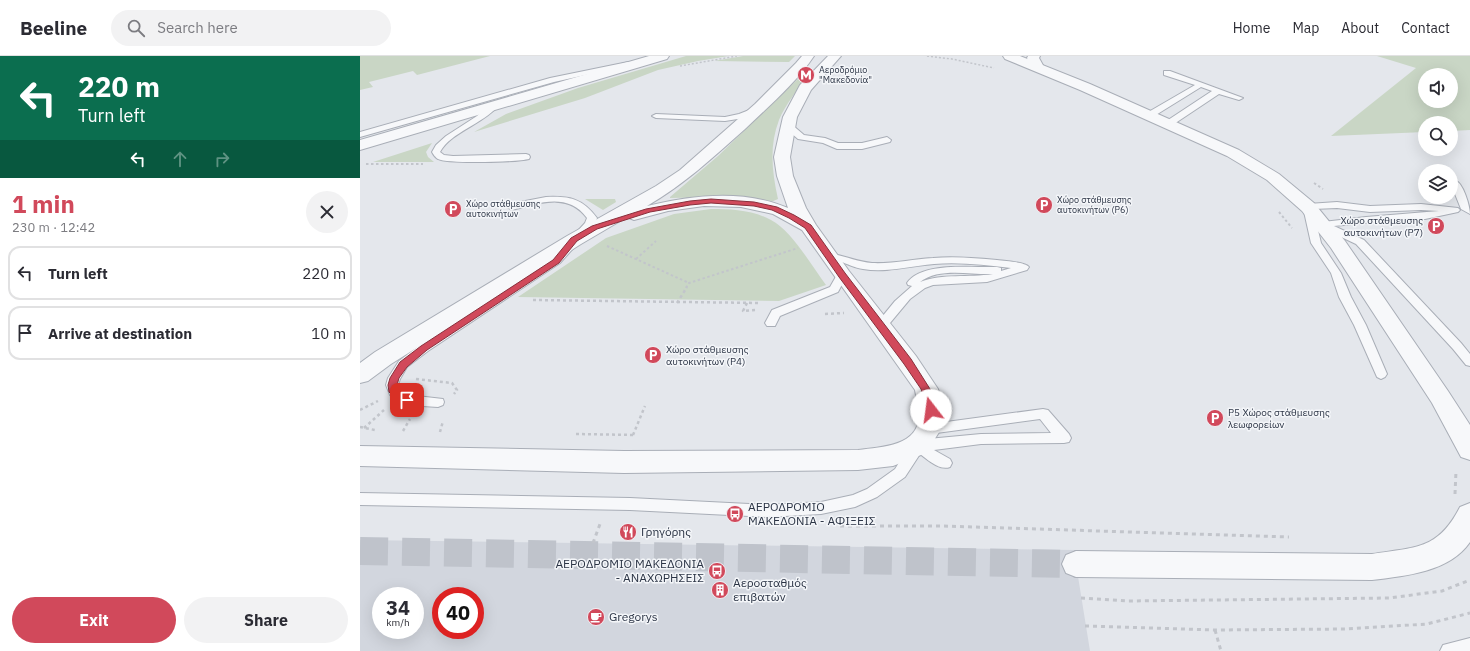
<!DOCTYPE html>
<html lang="en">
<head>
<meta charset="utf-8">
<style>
  :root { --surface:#fff; --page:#f2f2f3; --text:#2b2b33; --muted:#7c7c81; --line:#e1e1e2; --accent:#d1495b }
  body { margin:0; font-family:"IBM Plex Sans",sans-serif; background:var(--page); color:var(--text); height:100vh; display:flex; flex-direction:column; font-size:15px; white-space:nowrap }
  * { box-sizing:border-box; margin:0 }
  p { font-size:13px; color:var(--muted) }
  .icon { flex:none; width:22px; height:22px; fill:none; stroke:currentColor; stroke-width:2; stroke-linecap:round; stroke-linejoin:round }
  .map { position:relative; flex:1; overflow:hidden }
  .panel { display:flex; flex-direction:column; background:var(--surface); width:360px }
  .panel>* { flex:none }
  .top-card { background:#0b6e4f; color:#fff; overflow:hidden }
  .fabs { position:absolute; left:1058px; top:12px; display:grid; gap:8px }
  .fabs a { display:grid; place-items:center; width:40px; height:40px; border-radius:50%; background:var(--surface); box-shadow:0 4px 16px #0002; font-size:20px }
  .speed { position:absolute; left:12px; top:531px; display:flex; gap:8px; font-size:20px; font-weight:700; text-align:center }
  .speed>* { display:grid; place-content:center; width:52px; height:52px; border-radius:50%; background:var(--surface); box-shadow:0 4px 16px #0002; line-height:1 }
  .speed small { font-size:10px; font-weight:400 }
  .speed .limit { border:6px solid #d22; background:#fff; color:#111 }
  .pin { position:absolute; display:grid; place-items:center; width:34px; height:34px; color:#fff; margin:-17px; border-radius:8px; box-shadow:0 2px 6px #0006 }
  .me { position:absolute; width:44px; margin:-22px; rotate:345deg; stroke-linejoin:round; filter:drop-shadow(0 0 3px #0008) }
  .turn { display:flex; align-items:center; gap:14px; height:84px; padding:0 12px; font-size:18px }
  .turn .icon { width:52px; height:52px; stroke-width:2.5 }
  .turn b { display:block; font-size:28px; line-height:34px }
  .lanes { display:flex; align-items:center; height:38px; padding:0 12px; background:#0003; justify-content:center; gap:20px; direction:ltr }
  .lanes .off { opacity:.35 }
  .round { display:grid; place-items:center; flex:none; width:42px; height:42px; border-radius:21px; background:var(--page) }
  .summary { display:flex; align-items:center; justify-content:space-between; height:68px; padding:0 12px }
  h1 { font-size:24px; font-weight:800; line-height:30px; color:var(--accent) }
  .button { display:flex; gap:8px; margin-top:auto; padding:8px 12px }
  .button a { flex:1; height:46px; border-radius:24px; background:var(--accent); color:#fff; font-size:16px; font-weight:800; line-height:46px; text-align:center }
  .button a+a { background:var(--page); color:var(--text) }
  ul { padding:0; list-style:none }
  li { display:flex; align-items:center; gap:12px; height:54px; margin:0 8px 6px; padding:0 4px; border:2px solid var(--line); border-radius:12px }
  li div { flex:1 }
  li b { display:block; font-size:15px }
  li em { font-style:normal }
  header { display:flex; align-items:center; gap:24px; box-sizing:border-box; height:56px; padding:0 20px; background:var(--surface); border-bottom:1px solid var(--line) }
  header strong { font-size:19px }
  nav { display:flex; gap:22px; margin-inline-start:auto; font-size:14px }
  .search { width:280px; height:36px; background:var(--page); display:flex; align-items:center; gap:10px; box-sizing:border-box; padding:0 14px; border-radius:22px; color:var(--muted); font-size:15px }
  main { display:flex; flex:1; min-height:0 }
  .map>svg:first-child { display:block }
  .built { fill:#d2d6de; fill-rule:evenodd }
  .green { fill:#c9d6c5; fill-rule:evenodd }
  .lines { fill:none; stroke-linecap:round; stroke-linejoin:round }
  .tertiary-tunnel { stroke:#bfc3cb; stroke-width:28; stroke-dasharray:28 14; stroke-linecap:butt }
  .service-casing { stroke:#a9aeb7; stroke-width:2 }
  .minor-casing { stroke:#a9aeb7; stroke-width:2 }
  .tertiary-casing { stroke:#a9aeb7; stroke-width:2 }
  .path-far3 { stroke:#c2c5cb; stroke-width:1.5; stroke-dasharray:2 2; stroke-linecap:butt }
  .path-far2 { stroke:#c2c5cb; stroke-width:2; stroke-dasharray:2.5 2.5; stroke-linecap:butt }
  .path-far1 { stroke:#c2c5cb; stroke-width:2.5; stroke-dasharray:3 3; stroke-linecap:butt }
  .path { stroke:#c2c5cb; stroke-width:3; stroke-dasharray:4 4; stroke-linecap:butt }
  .service { fill:#f7f8fa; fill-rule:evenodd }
  .minor { fill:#f7f8fa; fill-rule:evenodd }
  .tertiary { fill:#f7f8fa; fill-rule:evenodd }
  .route { fill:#d1495b; stroke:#882f3b }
  .labels { text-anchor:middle; stroke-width:3; stroke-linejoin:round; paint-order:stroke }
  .far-poi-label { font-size:9px; fill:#2b3445; stroke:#f4f6f9; text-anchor:start }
  .poi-label { font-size:10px; fill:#2b3445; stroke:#f4f6f9; text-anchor:start }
  .near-poi-label { font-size:12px; fill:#2b3445; stroke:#f4f6f9; text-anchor:start }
</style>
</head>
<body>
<header>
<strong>Beeline</strong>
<div class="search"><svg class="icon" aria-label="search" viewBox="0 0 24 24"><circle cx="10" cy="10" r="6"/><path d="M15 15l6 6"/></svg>Search here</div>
<nav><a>Home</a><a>Map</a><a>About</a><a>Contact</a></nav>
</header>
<main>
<section class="panel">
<div class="top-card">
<div class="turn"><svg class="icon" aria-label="left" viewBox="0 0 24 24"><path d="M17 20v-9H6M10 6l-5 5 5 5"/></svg><div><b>220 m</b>Turn left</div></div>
<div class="lanes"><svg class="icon" aria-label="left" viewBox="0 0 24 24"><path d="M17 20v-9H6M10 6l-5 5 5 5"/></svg><svg class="icon off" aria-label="ahead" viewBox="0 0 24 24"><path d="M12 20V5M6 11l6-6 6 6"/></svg><svg class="icon off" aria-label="right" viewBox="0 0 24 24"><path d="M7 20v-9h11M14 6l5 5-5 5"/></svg></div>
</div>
<div class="summary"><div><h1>1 min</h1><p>230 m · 12:42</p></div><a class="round"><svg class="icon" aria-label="close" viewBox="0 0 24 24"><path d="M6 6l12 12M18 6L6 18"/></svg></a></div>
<ul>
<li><svg class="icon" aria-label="left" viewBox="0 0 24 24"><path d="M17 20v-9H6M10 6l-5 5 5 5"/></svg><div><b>Turn left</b></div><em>220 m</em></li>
<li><svg class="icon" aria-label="arrive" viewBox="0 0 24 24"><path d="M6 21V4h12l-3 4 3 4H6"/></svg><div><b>Arrive at destination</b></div><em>10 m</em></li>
</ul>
<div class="button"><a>Exit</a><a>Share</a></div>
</section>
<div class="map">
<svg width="1110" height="595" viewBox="0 0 1110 595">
  <rect width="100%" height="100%" fill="#e4e7ec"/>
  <!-- built -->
  <path class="built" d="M0,484L716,494V508L730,595H0ZM21,540H55V574H21ZM81,540H115V574H81Z"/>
  <!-- green -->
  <path class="green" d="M0,0H130L57,19L53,15L9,26L13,31L0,34Z
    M326,0H369L338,5L298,14L225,42L114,76L146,58L218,32Z
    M383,0H435L429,6L354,5Z
    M1017,0H1110V74L1091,75V67H1065V76L971,80L1056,12ZM1065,19H1091V45H1065Z
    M443,18L448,19C439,32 425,49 419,64C409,90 412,116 418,143L411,146L363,141L310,142V141L358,100Z
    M72,87L66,96L68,101L74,106H13Z
    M225,143H255L256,146L243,154Z
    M351,153C371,153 393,154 411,164C432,175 451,209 466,229L419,245L158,241L246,182L314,158Z"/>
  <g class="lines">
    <!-- tertiary-tunnel -->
    <path class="tertiary-tunnel" d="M0,495L716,508"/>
    <!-- service casing -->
    <g class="service-casing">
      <path id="service" d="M268,6L270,7V9L194,26L0,81V76L190,22Z
        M804,15H810L883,42L879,44L859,38L811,70H805V66L852,35L841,31L791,62H785V58L835,29L804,19Z
        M131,48H137L138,50C123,68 91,76 80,96L84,99L93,100L166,98L169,99L170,101L169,103C158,106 87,108 78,103C76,102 73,98 72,96L76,89L86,80L117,60Z
        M397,51H400V55L384,62L365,65L296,62L292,60L296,58L365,61L379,58Z
        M424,67H430L444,79L465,82L478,87H502L527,81L531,84L530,86L502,93H477L463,87L438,83L424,71Z
        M1096,125C1103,127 1110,150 1110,158L1101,153L1091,128Z
        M186,141C209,140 222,142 237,162L235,168L200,207L68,295L47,311L40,323L38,329L40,334L48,339L83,343L84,346L83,349L78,351L47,349L34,344L30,339L26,329L28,322L39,305L60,289L192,203L225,167L227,162C208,136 179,147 152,154L147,151L155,147Z
        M977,146L1010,150L1061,148L1098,152L1100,154L1098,156L1065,163L1023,165L974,170L1004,184L1101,287L1110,298V310L1106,309L1093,293L996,188L960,171L958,169L963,166L1006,161L1079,155L1061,154L1010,156L977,152L953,153L961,187L981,217L991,241L1006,269L1027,318L1025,321L1021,323L1017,321L994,269L979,241L971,217L951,187L943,151L948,148Z
        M468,197C483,199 497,206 512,207C533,208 553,203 573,202C595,200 616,202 637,204C645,205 665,206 669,211L667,214L627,226L573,229L565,232L550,243L525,273H517L515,270L517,267L535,245L552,230L548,229L547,227C562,205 613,212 637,211L641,212V215L651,212C625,209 600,206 574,208C550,210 526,217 503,213C495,212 487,208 480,205C475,203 469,204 464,202L463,200ZM633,218C608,222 583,217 560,226C579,211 610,219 633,218Z
        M482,216L487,219L478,236L420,260L415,270H407L405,267L412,254L470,231L478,217Z
        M683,353L688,354L709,378L711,382L709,386L704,387L621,388L574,394L590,403L592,407L590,411C580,415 568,404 560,398L545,421L517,441L495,451L461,458L407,461L270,454L0,449V437L270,442L407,449L461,446L493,439L507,433L535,413L552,386L557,384L621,378L691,377L680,363L569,378L564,377L562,373L564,369Z
        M1110,582V595H1080L1083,589Z"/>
    </g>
    <!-- minor casing -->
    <g class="minor-casing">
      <path id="minor" d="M668,0H680L679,2L684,11L682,14H672L667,2Z"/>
    </g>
    <!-- tertiary casing -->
    <g class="tertiary-casing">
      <path id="tertiary" d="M289,0H309L307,3L0,94V84Z
        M442,0H454C436,27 409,50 385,73C352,102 325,128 287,150C332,139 384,133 428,152L417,120L414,101L423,61L440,29L468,0H481L451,34L437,61L430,101L433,120L446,152L456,169L489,215L556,300L578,333L583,354L581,373L566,397L533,410L498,414L264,417L0,410V390L264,395L498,394C524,391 563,390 559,353C558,347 556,340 555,334L442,174L413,158L381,151L344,150L308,155L274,164L267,161L221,188L31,308L8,325L0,327V307L15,296L207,180L296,130L320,114L395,48L436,7Z
        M643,0H660L730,28L879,94L919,118L954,147L985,185L1088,335L1110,369V404L1101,401L1072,347L971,192L942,155L907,124L867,100L720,34L645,3Z
        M1110,447V486C1090,516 1045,520 1012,524L716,521L706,517L702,508L706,499L716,495L1012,498C1056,491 1078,494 1100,451Z"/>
    </g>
    <!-- path-far3 -->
    <path class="path-far3" d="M567,0L592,3L634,12
      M320,10L377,0"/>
    <!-- path-far2 -->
    <path class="path-far2" d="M6,108H63
      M954,127L963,133
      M919,156L932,172
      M247,190L329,227
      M276,203L296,185
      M326,232L329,227L438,192"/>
    <!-- path-far1 -->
    <path class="path-far1" d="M173,244L400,247
      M317,247L327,231
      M387,247L383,255L396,254
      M465,258L484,257
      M56,323L92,327L97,334L94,338
      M0,354L18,345
      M0,371L15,374
      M4,372L24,354
      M43,375L50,363
      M80,376L83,365
      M216,378L275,379
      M273,379L285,350"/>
    <!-- path -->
    <path class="path" d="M1095,438L1096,415
      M480,470H582L929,481
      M233,487L240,468
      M721,542L767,545L1029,542L1082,535L1110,524
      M725,570L855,574L986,573L1067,568L1110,557
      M855,574L861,595"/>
    <!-- service -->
    <use href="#service" class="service"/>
    <!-- minor -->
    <use href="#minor" class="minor"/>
    <!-- tertiary -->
    <use href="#tertiary" class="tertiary"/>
  </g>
  <!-- route -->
  <path class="route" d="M351,143L394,146L417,151L434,159L451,169L485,217L551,303L570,333L576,354L575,356H568L561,333L544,308L479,221L445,172L429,162L412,154L394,150L351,147L330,149L290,156L237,173L217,185L199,207L67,294L47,311L39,322L37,329L38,334L50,341L52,344L50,347L47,348L36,343L29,336L28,329L30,322L40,306L61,290L193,204L211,182L232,170L286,153L330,145Z"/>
  <!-- icons -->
  <defs>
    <g id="metro-disc" transform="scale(0.9)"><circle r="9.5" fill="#d1495b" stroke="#f4f6f9"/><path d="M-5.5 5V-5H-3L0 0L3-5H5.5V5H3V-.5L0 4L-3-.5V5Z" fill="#fff"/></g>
    <g id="parking-disc" transform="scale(0.9)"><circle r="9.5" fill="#d1495b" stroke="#f4f6f9"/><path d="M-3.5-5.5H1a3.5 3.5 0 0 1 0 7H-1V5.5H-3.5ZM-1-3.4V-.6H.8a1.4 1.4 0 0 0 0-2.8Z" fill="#fff"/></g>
    <g id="bus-disc" transform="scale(0.9)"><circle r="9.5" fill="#d1495b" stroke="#f4f6f9"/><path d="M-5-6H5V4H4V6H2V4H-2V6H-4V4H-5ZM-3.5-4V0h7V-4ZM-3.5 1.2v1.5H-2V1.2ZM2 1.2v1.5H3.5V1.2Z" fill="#fff"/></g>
    <g id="restaurant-disc" transform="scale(0.9)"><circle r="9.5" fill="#d1495b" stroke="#f4f6f9"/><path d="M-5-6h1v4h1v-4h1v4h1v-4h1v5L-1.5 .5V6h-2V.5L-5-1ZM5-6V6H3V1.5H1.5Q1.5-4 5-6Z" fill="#fff"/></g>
    <g id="building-disc" transform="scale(0.9)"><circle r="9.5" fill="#d1495b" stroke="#f4f6f9"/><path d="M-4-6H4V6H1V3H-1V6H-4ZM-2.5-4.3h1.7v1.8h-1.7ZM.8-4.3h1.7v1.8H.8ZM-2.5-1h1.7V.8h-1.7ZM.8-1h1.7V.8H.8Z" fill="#fff"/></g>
    <g id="cafe-disc" transform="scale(0.9)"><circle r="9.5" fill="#d1495b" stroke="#f4f6f9"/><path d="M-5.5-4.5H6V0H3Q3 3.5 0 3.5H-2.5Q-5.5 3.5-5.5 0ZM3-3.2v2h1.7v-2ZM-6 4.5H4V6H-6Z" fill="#fff"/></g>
  </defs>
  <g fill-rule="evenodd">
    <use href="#metro-disc" x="446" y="19"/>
    <use href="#parking-disc" x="684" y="149"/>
    <use href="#parking-disc" x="93" y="153"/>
    <use href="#parking-disc" x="1076" y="170"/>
    <use href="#parking-disc" x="293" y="299"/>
    <use href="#parking-disc" x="855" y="362"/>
    <use href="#bus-disc" x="375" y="458"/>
    <use href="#restaurant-disc" x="268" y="476"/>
    <use href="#bus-disc" x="357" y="515"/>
    <use href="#building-disc" x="360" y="534"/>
    <use href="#cafe-disc" x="236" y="561"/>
  </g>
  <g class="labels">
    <!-- far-poi labels -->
    <g class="far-poi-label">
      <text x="459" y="17">Αεροδρόμιο<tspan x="459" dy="10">"Μακεδονία"</tspan></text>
      <text x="697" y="147">Χώρο στάθμευσης<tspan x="697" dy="10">αυτοκινήτων (P6)</tspan></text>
      <text x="106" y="151">Χώρο στάθμευσης<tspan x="106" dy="10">αυτοκινήτων</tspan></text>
    </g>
    <!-- poi labels -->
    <g class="poi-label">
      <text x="1063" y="168" text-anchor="end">Χώρο στάθμευσης<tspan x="1063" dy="12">αυτοκινήτων (P7)</tspan></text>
      <text x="306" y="297">Χώρο στάθμευσης<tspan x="306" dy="12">αυτοκινήτων (P4)</tspan></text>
      <text x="868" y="360">P5 Χώρος στάθμευσης<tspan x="868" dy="12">λεωφορείων</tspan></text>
    </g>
    <!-- near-poi labels -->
    <g class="near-poi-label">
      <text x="388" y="455">ΑΕΡΟΔΡΟΜΙΟ<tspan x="388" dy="14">ΜΑΚΕΔΟΝΙΑ - ΑΦΙΞΕΙΣ</tspan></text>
      <text x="281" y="480">Γρηγόρης</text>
      <text x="344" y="512" text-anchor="end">ΑΕΡΟΔΡΟΜΙΟ ΜΑΚΕΔΟΝΙΑ<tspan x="344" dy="14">- ΑΝΑΧΩΡΗΣΕΙΣ</tspan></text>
      <text x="373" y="531">Αεροσταθμός<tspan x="373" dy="14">επιβατών</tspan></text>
      <text x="249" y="565">Gregorys</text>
    </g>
  </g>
</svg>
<div class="fabs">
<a><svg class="icon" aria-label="sound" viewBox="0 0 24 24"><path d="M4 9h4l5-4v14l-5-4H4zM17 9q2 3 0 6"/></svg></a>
<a><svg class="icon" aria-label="search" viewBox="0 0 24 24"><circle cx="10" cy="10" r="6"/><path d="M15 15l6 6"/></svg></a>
<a><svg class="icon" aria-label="layers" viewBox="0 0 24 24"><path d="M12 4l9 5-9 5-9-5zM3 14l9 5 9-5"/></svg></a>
</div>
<div class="speed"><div>34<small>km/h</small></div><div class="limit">40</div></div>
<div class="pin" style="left:47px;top:344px;background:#d93025"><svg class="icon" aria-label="arrive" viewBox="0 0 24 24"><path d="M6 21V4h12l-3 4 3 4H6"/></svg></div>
<svg class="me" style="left:571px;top:354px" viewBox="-20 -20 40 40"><circle r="19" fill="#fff"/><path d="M0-13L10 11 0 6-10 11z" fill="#d1495b"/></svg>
</div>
</main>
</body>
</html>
